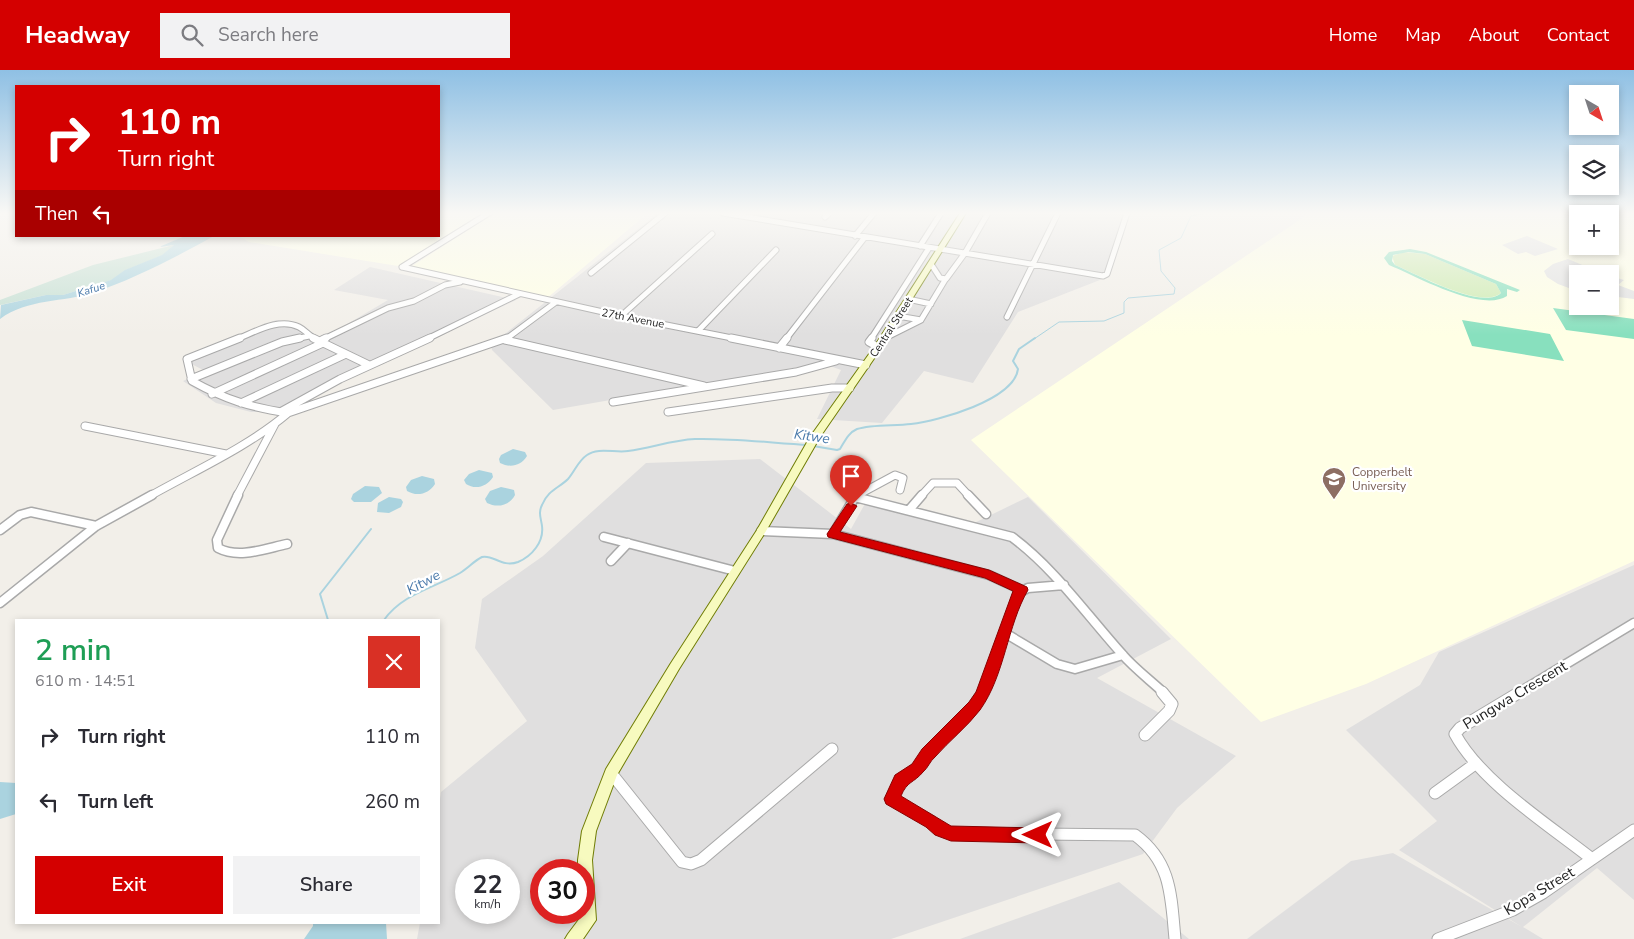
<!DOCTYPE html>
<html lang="en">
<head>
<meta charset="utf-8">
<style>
  :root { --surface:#fff; --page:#f2f2f3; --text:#2b2b33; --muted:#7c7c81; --accent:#d40000 }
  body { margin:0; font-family:"Nunito Sans",sans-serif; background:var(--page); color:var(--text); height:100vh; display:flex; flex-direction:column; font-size:19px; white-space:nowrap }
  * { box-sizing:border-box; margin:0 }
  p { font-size:16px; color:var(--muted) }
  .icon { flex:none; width:28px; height:28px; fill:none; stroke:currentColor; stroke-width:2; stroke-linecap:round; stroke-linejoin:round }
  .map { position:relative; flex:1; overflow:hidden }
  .sheet { position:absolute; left:15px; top:549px; width:425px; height:305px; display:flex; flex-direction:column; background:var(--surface); border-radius:0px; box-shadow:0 2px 8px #0003 }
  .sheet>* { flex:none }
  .guide { position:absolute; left:15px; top:15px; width:425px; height:152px; border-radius:0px; box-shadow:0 2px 8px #0003; background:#d40000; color:#fff; overflow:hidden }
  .needle { width:32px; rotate:141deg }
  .buttons { position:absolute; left:1569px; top:15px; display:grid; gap:10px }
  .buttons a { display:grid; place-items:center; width:50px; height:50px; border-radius:0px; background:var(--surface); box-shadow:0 2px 8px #0003; font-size:25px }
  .speed { position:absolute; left:455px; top:789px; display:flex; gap:10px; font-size:25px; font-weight:700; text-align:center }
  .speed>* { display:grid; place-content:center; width:65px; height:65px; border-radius:50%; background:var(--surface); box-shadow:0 2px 8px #0003; line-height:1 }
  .speed small { font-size:12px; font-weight:400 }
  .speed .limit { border:8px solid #d22; background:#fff; color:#111 }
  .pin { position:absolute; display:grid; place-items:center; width:42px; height:42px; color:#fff; margin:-51px -21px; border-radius:50% 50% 50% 0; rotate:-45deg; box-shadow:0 0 5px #0007 }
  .pin .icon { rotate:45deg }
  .me { position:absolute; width:55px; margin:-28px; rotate:270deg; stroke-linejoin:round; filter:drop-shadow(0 0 4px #0008) }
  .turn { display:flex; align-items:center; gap:18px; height:105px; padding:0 20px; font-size:22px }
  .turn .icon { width:65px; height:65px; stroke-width:2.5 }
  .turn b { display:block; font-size:35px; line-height:42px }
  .then { display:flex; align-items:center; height:48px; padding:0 20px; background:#0003; gap:10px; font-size:19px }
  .round { display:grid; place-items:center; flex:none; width:52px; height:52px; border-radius:0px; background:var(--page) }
  .overview { display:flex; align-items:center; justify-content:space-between; height:85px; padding:0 20px }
  h1 { font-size:30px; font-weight:600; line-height:38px; color:#1e9e55 }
  .primary-button { display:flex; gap:10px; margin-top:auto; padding:10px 20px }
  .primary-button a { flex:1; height:58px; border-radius:0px; background:var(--accent); color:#fff; font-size:20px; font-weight:600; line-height:58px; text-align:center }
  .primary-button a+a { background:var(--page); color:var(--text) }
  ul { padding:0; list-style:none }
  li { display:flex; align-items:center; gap:15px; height:65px; padding:0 20px }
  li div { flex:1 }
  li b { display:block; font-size:19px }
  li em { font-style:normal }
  header { display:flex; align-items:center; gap:30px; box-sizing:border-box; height:70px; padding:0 25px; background:var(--accent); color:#fff }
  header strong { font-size:24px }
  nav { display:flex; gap:28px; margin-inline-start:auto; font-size:18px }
  .search { width:350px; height:45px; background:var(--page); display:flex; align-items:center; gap:12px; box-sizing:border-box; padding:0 18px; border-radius:0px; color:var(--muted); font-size:19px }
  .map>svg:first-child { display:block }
  .residential { fill:#e0dfdf; fill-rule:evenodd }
  .education { fill:#ffffe5; fill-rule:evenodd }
  .grass { fill:#cdebb0 }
  .wetland { fill:#c6e0d4 }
  .pitch { fill:#88e0be; fill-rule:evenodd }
  .parking { fill:#e2e2e2 }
  .water { fill:#aad3df }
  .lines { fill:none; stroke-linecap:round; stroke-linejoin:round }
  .stream-far1 { stroke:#aad3df; stroke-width:1 }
  .stream { stroke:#aad3df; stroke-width:2 }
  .street-far3-casing { stroke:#a9a9a9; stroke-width:7 }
  .street-far2-casing { stroke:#a9a9a9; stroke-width:9 }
  .street-far1-casing { stroke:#a9a9a9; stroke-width:11 }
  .street-casing { stroke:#a9a9a9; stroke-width:13 }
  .secondary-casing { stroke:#707d05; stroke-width:2 }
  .street-far3 { stroke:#fff; stroke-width:5 }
  .street-far2 { stroke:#fff; stroke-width:7 }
  .street-far1 { stroke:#fff; stroke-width:8 }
  .street { stroke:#fff; stroke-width:11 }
  .secondary { fill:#f7fabf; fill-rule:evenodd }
  .route { fill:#d40000; stroke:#8a0000 }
  .labels { text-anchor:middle; stroke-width:4.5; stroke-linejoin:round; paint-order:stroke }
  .far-water-label { font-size:11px; font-style:italic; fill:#4a7aab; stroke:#fff }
  .far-street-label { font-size:11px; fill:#222; stroke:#fff }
  .education-label { font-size:12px; fill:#785e54; stroke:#fff; text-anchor:start }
  .water-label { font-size:14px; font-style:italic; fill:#4a7aab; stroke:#fff }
  .near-street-label { font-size:15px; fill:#222; stroke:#fff }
</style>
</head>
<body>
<header>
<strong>Headway</strong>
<div class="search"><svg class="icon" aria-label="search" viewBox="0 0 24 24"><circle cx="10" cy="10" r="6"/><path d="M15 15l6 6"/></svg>Search here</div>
<nav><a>Home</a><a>Map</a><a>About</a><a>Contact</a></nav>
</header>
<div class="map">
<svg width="1634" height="869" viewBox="0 0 1634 869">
  <rect width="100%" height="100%" fill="#f2efe9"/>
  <!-- residential -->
  <path class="residential" d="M658,143H1124L1105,208L1018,242L973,313L924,301L882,353L817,349L841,300L822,293L553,340L492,280L491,275Z
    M370,197L516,230L278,342H251L216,333L183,311L205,301L182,289L276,250L291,253L315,268L339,259L388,230L334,220Z
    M760,389L851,459L867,430L968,456L1028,427L1171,569L1097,608L1236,686L1177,738L1143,784L891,869H417L420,853L439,852V736L441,722L527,651L475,578L482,529L543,486L646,393ZM466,800H509V842H466ZM541,800H584V842H541Z
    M1634,495V830L1597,798L1523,857L1543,869H1247L1351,791L1393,783L1522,857L1399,780L1437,751L1346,660L1420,615L1439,582Z
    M1119,812L1189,869H960Z"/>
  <!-- education -->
  <path class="education" d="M439,143H482L398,196L249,172L239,166H439Z
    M495,143H648L546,229L409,198Z
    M1310,143H1634V491L1366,614L1261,652L971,370ZM1578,144H1610V176H1578ZM1578,204H1610V236H1578Z"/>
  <!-- grass -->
  <path class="grass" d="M1404,182L1425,184L1496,214L1501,223C1482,240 1417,204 1395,195L1392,186Z"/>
  <!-- wetland -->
  <path class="wetland" d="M174,175L163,185L126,200L112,210L63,225H46L0,235V230L93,195Z"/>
  <!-- pitch -->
  <path class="pitch" d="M1410,179L1426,182L1520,220L1517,222L1507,219V226C1481,243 1416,206 1389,195L1384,188L1389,182ZM1408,182L1425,184L1496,214L1501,223C1483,241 1416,204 1395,195L1392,191L1393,185Z
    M1553,238L1634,249V269L1566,260Z
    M1462,250L1550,264L1564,291L1472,276Z"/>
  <!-- parking -->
  <path class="parking" d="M1527,166L1558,179L1535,186L1526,182L1518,184L1502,175Z
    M1568,189L1604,204H1578L1577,221L1558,214L1547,207L1544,201L1553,194Z
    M1610,206L1624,210L1618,215L1634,221V229L1610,226Z"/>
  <!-- water -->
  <path class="water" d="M185,166H214C180,185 132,210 95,222C63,233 28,228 0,249L1,235L46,225H63L111,210L125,200L162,185L174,175L159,177Z
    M513,379L525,382L527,386C521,396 510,398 500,393L499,389L501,385Z
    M479,400L492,403L493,407C487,417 475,420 466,414L464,410L469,404Z
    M422,406L434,409L435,414C429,424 417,427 407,421L406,417L411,410Z
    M365,416L379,417L382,423L371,432H354L351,429L353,424Z
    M501,417L514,420L515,425C509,436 497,438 487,433L485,429L490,421Z
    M389,427L401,429L403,432L401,437L389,443L377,442L378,433Z
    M0,712L16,713V744L0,749Z
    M313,853H386L387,869H304L313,856Z"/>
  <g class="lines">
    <!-- stream-far1 -->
    <path class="stream-far1" d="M1034,269L1059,252L1104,251L1124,243V232L1128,228L1174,224L1175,218L1161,201L1159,180L1181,168L1191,146L1206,143"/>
    <!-- stream -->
    <path class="stream" d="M813,376L837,380L840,379C845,371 848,363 857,359C872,354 894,356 911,354C938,351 1014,330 1018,299L1013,291L1019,279L1035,268
      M328,550L320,524L371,459
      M384,550C402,524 434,518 460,503C468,498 474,491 482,487C493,484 502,498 518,492C532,486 544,472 542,456C541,448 538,443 542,435C548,420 559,418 568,409C575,401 578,391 587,385C598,377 615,383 628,381C651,378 672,370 695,369C733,368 772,373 809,375"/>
    <!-- street-far3 casing -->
    <g class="street-far3-casing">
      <path id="street-far3" d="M723,143L1103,206L1107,204L1127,143
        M825,147L829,143
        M855,166L874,143
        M920,176L941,143
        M931,194L940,208L946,209L965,183L988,143
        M402,197L621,246L737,269
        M402,197L489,143
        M591,203L665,143
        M908,229L931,234
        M621,246L712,164
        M898,246L921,250
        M1007,247L1058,143
        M698,261L776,180
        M237,269C255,262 279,247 299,257C305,260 309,266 316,269
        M295,269L309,266
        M324,269L388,238L414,231L445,215L460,212
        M427,269L519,224
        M506,269L556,232
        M786,269L865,167
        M871,269L929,178
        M883,269L921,250L945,210"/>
    </g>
    <!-- street-far2 casing -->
    <g class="street-far2-casing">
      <path id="street-far2" d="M240,268L187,289L192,311C226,330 250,337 288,343
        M313,268L369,295
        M731,268L866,295
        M872,268L869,272L878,277
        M883,269L885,268
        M505,270L704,316
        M320,271L326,268
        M779,278L787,268
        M191,309L282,272L300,268
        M212,324L323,273
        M613,332L796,302L836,291
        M241,333L346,284
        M282,341L340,309L430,268
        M668,342L832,318H850
        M85,356L226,384
        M150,426C196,400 248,377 288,343L507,268
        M237,426L275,354
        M856,426L895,405L903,408L900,420
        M921,426L933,413H957L969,426"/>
    </g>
    <!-- street-far1 casing -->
    <g class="street-far1-casing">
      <path id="street-far1" d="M238,425L217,470L218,478C239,489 264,479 287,474
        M968,425L986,444
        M855,427L858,425
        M909,440L922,425
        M0,460L20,445L31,442L96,456
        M761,461L833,464L855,427L1012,467C1055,499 1086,544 1122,584C1134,598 1150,610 1164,623
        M833,464L989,505L1022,520
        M604,467L735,501
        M611,491L628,473
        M0,533L96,456L152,425
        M1005,563L1057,594L1075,599L1123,585
        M982,623L1018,523L1028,518L1064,515
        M1518,623L1634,553"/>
    </g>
    <!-- street casing -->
    <g class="street-casing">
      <path id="street" d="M983,622L974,636L928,684L918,698L901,709L891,729L931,751L941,760L951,763L1135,765C1172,792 1171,827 1175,869
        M1520,622L1460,658L1455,664C1481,712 1549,755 1592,789
        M1145,665L1169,641L1172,634L1162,622
        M611,703L682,792L691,794L701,790L832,679
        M1435,723L1475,694
        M1438,869L1513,840L1543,823L1634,760"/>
    </g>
    <!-- secondary casing -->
    <g class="secondary-casing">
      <path id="secondary" d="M960,143H966L882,277L820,367L766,461L679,599L617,705L596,761L592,790L596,850L583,869H565L568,864L580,848V842H584V800H578V790L582,761L606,699L671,593L757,460L810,367L874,277Z"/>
    </g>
    <!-- street-far3 -->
    <use href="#street-far3" class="street-far3"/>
    <!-- street-far2 -->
    <use href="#street-far2" class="street-far2"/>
    <!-- street-far1 -->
    <use href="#street-far1" class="street-far1"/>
    <!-- street -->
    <use href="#street" class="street"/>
    <!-- secondary -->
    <use href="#secondary" class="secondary"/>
  </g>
  <!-- sky -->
  <linearGradient id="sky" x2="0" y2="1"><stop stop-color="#8fc0e4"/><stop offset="0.54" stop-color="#f9f8f5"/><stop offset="1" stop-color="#f9f8f5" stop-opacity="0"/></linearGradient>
  <rect width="1634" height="265" fill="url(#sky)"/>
  <!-- route -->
  <path class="route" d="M851,433L857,436L840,462L989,500L1027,517L1028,520C1007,556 1005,605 980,640C967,657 949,671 935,687C930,691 928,698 923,702C914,713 907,711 901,726L951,756L1038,758L1044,760L1047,765L1044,771L1038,773L951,771L935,765L926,757L886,734L884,729L895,705L912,694L922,679L969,632L976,622L1013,521L985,508L828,467L827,464L847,434Z"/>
  <!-- icons -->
  <defs>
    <g id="university-pin" transform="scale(1.25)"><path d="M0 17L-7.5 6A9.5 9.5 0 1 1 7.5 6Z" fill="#8d6e63" stroke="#fff"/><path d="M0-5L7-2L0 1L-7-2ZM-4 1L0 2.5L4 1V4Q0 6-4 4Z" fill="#fff"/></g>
  </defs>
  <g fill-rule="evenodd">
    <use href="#university-pin" x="1334" y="409"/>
  </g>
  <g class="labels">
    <!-- far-water labels -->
    <g class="far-water-label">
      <text transform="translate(91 219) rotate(-18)" y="4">Kafue</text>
    </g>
    <!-- far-street labels -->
    <g class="far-street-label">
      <text transform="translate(633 248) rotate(11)" y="4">27th Avenue</text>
      <text transform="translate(891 257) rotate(-57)" y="4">Central Street</text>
    </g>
    <!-- education labels -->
    <g class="education-label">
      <text x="1352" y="406">Copperbelt<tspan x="1352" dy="14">University</tspan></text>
    </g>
    <!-- water labels -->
    <g class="water-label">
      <text transform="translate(812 366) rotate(8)" y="5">Kitwe</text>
      <text transform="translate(423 512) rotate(-29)" y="5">Kitwe</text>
    </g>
    <!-- near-street labels -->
    <g class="near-street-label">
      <text transform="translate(1515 625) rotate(-31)" y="5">Pungwa Crescent</text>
      <text transform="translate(1539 821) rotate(-31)" y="5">Kopa Street</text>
    </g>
  </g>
</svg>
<div class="buttons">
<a><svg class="needle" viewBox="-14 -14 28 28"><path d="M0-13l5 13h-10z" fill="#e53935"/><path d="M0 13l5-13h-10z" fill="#7c7c81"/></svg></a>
<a><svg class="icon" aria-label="layers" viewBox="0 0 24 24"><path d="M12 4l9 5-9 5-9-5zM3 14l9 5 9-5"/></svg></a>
<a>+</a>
<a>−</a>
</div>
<div class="speed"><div>22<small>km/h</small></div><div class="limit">30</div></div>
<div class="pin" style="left:851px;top:436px;background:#d93025"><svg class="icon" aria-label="arrive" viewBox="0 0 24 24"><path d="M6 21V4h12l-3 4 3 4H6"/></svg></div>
<svg class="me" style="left:1038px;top:765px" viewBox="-20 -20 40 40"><path d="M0-17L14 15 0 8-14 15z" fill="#d40000" stroke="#fff" stroke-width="4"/></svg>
<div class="guide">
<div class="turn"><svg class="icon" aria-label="right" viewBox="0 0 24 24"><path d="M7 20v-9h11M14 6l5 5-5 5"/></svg><div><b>110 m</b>Turn right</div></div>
<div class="then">Then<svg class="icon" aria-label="left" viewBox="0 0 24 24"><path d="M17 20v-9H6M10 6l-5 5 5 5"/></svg></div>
</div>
<section class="sheet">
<div class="overview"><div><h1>2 min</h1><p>610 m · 14:51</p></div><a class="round" style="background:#d93025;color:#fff"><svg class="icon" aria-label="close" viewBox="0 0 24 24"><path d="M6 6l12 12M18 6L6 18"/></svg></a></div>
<ul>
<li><svg class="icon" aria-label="right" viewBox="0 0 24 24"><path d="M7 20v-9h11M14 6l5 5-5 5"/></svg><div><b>Turn right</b></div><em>110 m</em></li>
<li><svg class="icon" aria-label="left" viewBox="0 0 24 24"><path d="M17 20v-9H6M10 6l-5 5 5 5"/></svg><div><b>Turn left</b></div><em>260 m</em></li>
</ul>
<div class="primary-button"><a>Exit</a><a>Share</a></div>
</section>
</div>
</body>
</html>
